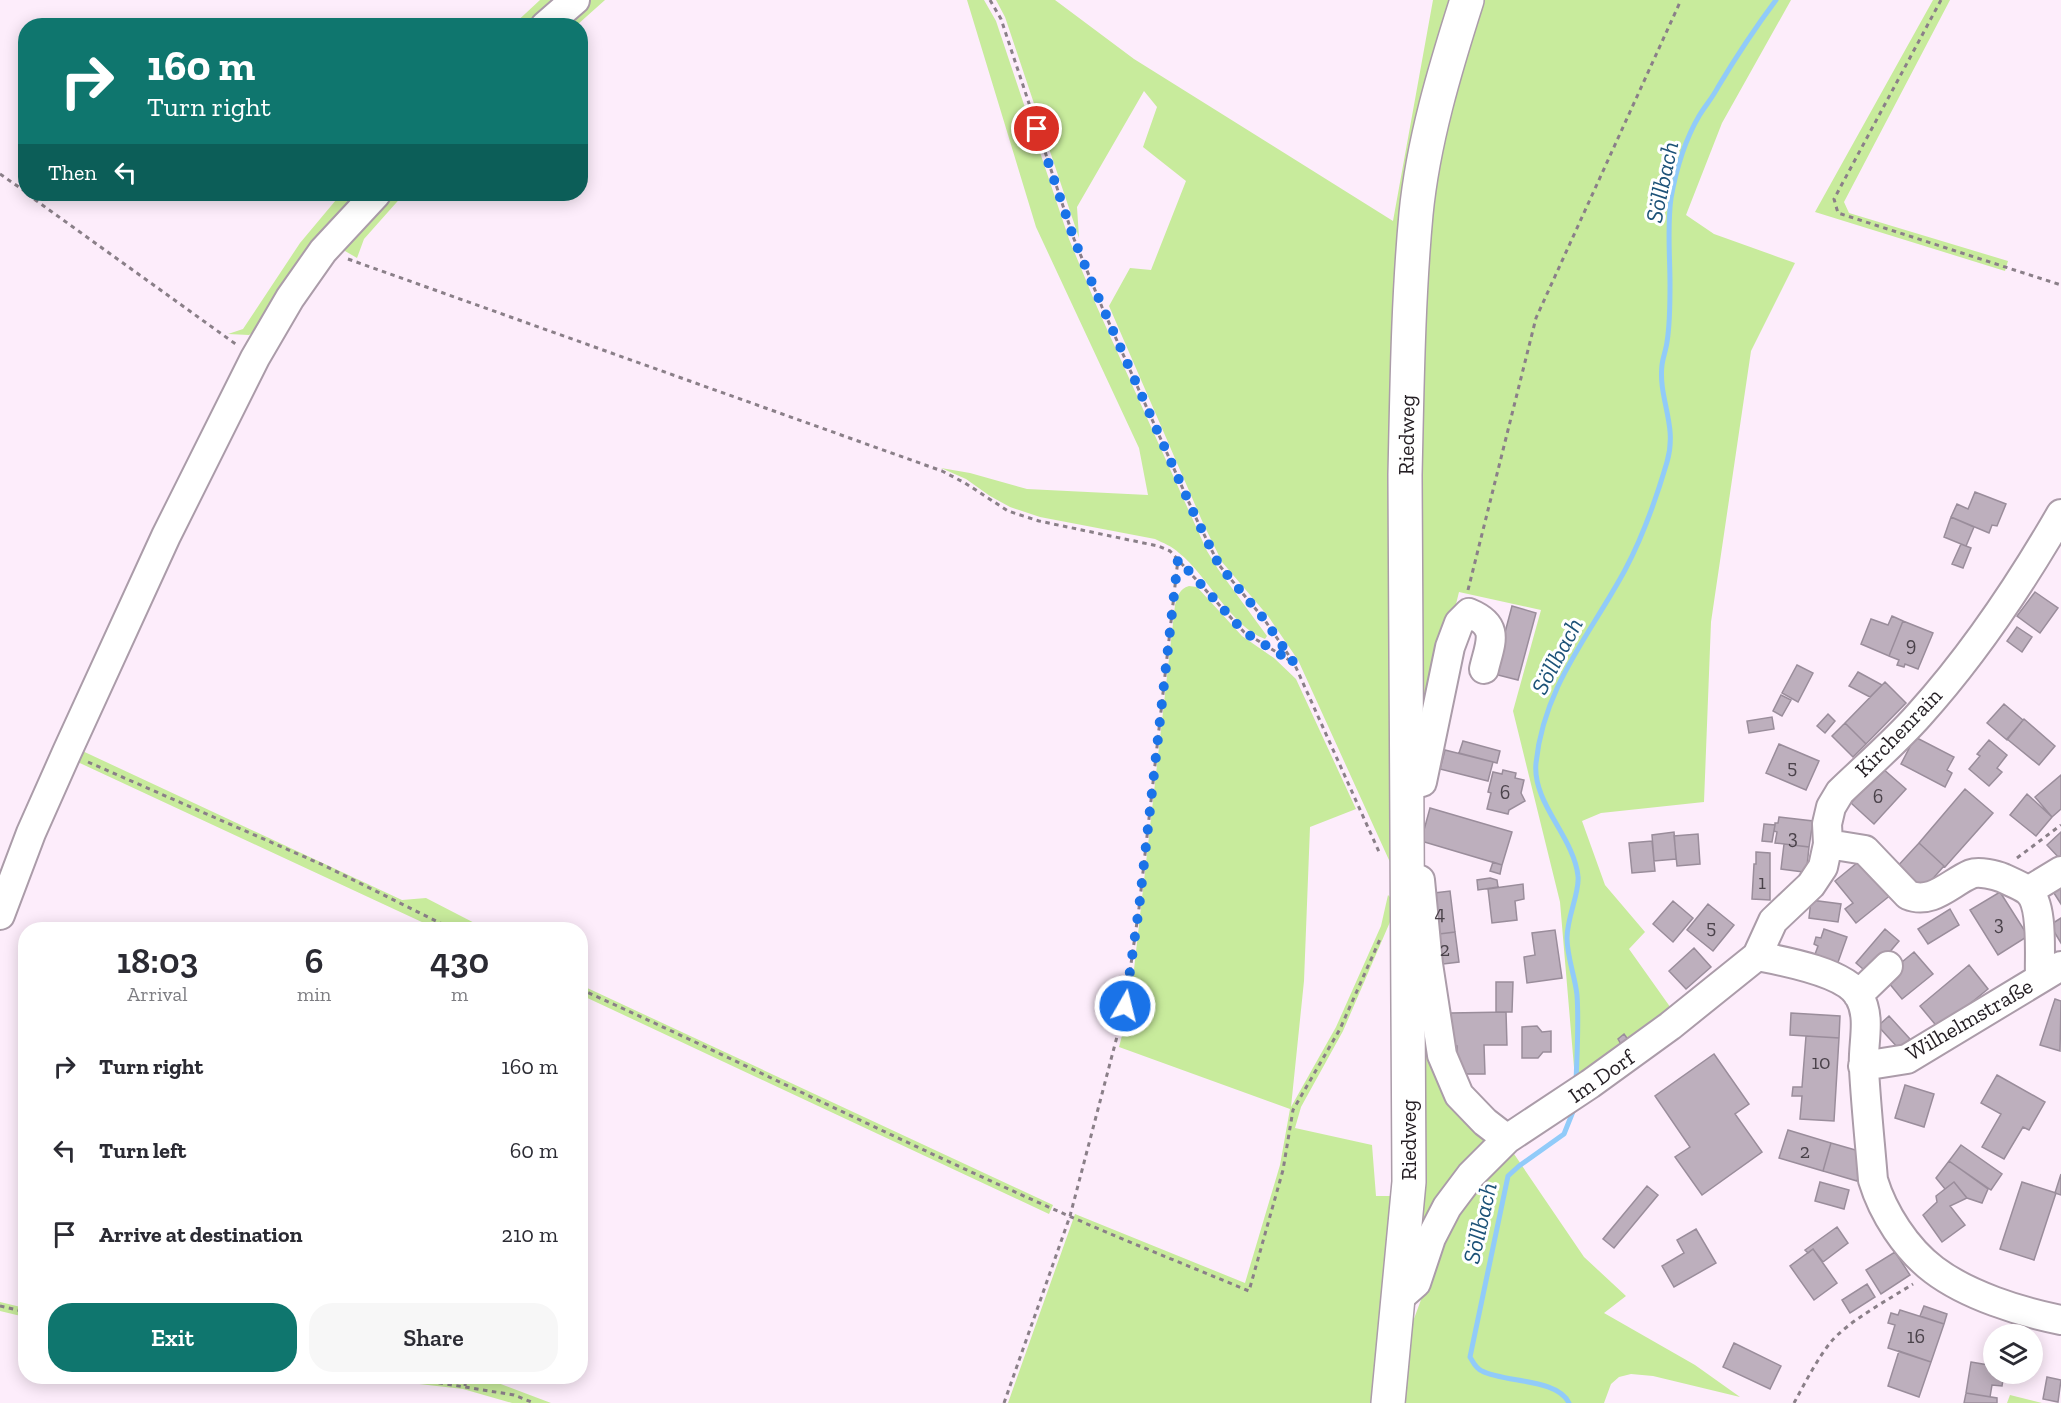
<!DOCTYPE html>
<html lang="en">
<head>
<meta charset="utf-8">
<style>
  :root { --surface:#fff; --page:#f7f7f7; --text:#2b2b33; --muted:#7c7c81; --accent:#0f766e }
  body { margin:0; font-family:"Zilla Slab",serif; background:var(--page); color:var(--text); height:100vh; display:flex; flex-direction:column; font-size:22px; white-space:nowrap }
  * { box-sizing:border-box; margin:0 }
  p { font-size:20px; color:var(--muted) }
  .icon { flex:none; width:33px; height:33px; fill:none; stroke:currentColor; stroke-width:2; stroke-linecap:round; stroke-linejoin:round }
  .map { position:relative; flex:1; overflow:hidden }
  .drawer { position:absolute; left:18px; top:922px; width:570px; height:462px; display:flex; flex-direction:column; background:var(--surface); border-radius:24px; box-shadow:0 3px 15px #0003 }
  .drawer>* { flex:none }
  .banner { position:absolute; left:18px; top:18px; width:570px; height:183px; border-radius:24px; box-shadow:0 3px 15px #0003; background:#0f766e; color:#fff; overflow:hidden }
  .controls { position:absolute; left:1983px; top:1324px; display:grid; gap:12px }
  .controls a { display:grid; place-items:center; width:60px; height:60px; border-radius:50%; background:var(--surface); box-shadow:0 3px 15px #0003; font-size:30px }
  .pin { position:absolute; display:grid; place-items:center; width:51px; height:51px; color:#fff; margin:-26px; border:3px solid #fff; border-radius:50%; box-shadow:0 2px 6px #0007 }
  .me { position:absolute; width:66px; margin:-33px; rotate:8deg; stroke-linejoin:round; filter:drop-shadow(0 0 4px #0008) }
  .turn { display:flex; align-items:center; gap:21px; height:126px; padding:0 30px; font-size:27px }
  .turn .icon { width:78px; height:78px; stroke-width:2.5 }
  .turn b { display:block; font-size:42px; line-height:51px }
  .then { display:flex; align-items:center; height:57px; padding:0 30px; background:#0003; gap:12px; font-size:22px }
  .eta { display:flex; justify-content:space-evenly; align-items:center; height:102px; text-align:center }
  .eta b { font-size:36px; font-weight:600; line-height:42px }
  .cta { display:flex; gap:12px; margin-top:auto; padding:12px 30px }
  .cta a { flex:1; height:69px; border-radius:24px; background:var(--accent); color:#fff; font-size:24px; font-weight:600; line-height:69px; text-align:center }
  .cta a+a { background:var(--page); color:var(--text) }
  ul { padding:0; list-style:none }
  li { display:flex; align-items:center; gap:18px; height:84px; padding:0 30px }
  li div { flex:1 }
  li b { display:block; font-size:22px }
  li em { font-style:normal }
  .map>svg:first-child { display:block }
  .green { fill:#c8eb9c }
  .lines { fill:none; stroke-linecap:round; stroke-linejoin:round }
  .stream { stroke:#91cbf9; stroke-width:5 }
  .building { fill:#bdafbd; stroke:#9a8d9b; stroke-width:1.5 }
  .minor-casing { stroke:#ab9ca9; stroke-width:32 }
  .major-casing { stroke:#ab9ca9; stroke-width:36 }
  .path { stroke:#8a7f88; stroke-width:3; stroke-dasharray:4.5 4.5; stroke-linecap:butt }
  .minor { stroke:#fff; stroke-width:28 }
  .major { stroke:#fff; stroke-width:33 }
  .route { stroke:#1a73e8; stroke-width:10; stroke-dasharray:0 18 }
  .labels { text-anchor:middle; stroke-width:6; stroke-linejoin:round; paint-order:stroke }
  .number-label { font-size:20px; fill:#4a424a }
  .street-label { font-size:22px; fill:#241e23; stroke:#fff }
  .water-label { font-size:24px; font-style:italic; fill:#1c5278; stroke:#fff }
</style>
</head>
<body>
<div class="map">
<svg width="2061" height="1403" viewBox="0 0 2061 1403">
  <rect width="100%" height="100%" fill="#fdedfb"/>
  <!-- green -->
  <path class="green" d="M540,0H567L537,25L512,26Z
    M583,0H605L577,25L553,26Z
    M967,0H984L996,21L1069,239L1097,307L1207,551L1218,569L1267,636L1265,639C1231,627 1208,576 1179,553C1172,546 1163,543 1155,539L1040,517L1010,507L990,496L966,479L941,468L970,473L1027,489L1148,495L1139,448L1036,227Z
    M996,0H1055L1134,59L1393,221L1433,0H1457L1423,119L1394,871L1298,660L1268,616L1222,562L1203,523L1109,306L1130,268L1151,270L1186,181L1143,147L1157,107L1144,91L1077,207L1079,238L1005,17Z
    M1476,0H1791L1722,123L1686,215L1714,234L1795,263L1751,351L1711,622L1704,802L1601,813L1582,821L1605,885L1645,932L1629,949L1673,1011L1575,1079L1560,902L1513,711L1541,610L1459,592L1414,773L1426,214Z
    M1933,0H1950L1844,202L1849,213L2008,261L2005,271L1815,212Z
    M341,194H367L260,327L249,335L228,334L243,329L300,243Z
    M382,194H404L364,239L357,258L345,251L342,242Z
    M1189,586L1197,587L1242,636L1274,658L1296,679L1356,809L1310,827L1304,981L1291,1107L1336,1027L1381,926L1388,895L1395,902L1393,915L1343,1031L1301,1107L1295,1128L1372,1145L1376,1196H1394L1374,1403H1008L1075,1214L1245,1283L1280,1165L1290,1109L1119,1047L1130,1005L1175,605C1178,596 1179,589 1189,586Z
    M76,748L402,900L426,898L488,930H439L69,758Z
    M1416,961L1489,1143L1412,1270Z
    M581,983L583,986L1053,1205L1049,1214L581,995Z
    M1512,1151L1584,1257L1626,1296L1604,1313L1695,1365L1740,1397L1653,1376L1631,1374L1619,1377L1611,1384L1604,1403H1395L1401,1354L1453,1213Z
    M0,1302L25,1308V1317L0,1311Z
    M310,1377H427L458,1381L459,1377H482L551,1403H512L463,1389L393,1381Z
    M2010,1395L2042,1403H2007Z"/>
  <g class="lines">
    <!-- stream -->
    <path class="stream" d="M1576,1082C1577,1053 1579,1024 1577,995C1575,976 1567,957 1567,938C1567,917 1580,892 1578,876C1574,837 1532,803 1536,763C1544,686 1590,635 1625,570C1641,540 1657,496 1667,462C1678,425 1658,399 1662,365C1663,357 1666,350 1667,342C1670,324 1670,303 1670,285C1670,255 1667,227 1671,198C1676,170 1685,140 1699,116C1705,106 1713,97 1718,87C1736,57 1755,28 1776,0
      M1569,1403C1557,1378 1505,1383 1482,1371C1476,1369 1473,1362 1470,1357L1508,1176L1519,1166L1564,1134L1574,1109"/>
  </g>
  <!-- building -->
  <path class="building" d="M1975,492L2006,504L1997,526L1992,525L1989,533L1951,517L1957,504L1968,509Z
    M1951,517L1974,527L1966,546L1944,537Z
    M1961,544L1971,548L1963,568L1952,564Z
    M2035,592L2058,608L2040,633L2017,616Z
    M1512,606L1536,613L1518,680L1494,674Z
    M1892,616L1903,621L1889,656L1861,644L1871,619L1888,625Z
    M1903,621L1933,633L1918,669L1905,664L1904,667L1897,665L1899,660L1889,656Z
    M2017,627L2032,637L2022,652L2007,641Z
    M1797,665L1813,673L1798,702L1782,693Z
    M1858,672L1882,685L1870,697L1849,686Z
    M1885,682L1906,703L1866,744L1845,723Z
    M1781,695L1791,700L1782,716L1773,711Z
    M2004,704L2023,720L2007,740L1987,723Z
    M1828,714L1835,721L1825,733L1817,726Z
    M1772,717L1774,729L1749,733L1747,721Z
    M2024,719L2055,746L2039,765L2007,739Z
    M1845,723L1866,744L1853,757L1832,736Z
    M1915,737L1954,757L1947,770L1952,773L1945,787L1901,764Z
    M1989,740L2007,755L1997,768L2002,772L1989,786L1969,769L1980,756L1977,754Z
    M1463,741L1500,751L1497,763L1459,753Z
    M1779,744L1819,761L1806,790L1766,773Z
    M1445,750L1493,762L1488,781L1440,769Z
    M1882,768L1906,789L1874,824L1851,803Z
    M1503,770L1516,773L1515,778L1524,780L1521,793L1525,801L1509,810L1508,814L1487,809L1491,793L1488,792L1493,772L1502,774Z
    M2061,775V809L2052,817L2035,797Z
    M1965,789L1993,813L1945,867L1919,843Z
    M2027,794L2052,817L2036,836L2010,815Z
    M1430,808L1512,832L1502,865L1421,841Z
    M1779,817L1813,821L1809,847L1775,843L1777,832L1774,831L1775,825V823H1778Z
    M1764,824L1775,825L1772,842L1762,841Z
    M1674,832L1676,859L1654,861L1652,835Z
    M2061,832V860L2047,845Z
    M1698,834L1700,864L1677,866L1674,836Z
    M1652,841L1655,871L1632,873L1629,843Z
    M1919,843L1944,866L1921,892L1895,869Z
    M1784,844L1809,847L1807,866L1803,872L1781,869Z
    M1756,852L1770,853V900L1752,899L1754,864H1756Z
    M1863,858L1892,894L1856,923L1845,909L1853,903L1835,881Z
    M1493,862L1502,865L1500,874L1490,871Z
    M1490,878L1497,880L1498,887L1478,890L1477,880Z
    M1523,884L1524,899L1515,901L1517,920L1492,923L1488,889Z
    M2061,884V904L2052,890Z
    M1450,891L1455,932L1431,935L1426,894Z
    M2000,892L2028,936L1998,955L1970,910Z
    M1811,900L1841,904L1838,922L1809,918Z
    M1673,901L1693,918L1673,942L1653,924Z
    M1708,904L1734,925L1713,951L1687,930Z
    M1950,909L1959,925L1928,944L1918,929Z
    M2061,918V943L2050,925Z
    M1824,929L1847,937L1837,965L1814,957L1818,946L1814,944L1816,937L1821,938Z
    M1885,929L1899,941L1870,975L1856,963Z
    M1555,930L1562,978L1527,983L1524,957L1535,955L1532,933Z
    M1455,932L1459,962L1435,965L1431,935Z
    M1694,948L1711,967L1686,989L1669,971Z
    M1914,952L1933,974L1902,999L1884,977Z
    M1969,965L1988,989L1939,1029L1920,1006Z
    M1496,982H1513L1512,1012H1496Z
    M2055,999L2061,1001L2060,1051L2040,1045Z
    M1506,1012L1507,1045H1484L1485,1074H1457V1046H1452L1451,1013Z
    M1791,1013L1840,1016L1839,1038L1790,1035Z
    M1889,1016L1910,1039L1899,1049L1878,1026Z
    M1537,1026L1542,1032L1551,1031V1052H1543L1538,1058H1522V1027Z
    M1624,1034L1629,1041L1622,1046L1618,1039Z
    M1806,1036L1839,1038L1834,1121L1800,1119L1802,1096H1792L1793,1087H1802Z
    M1714,1054L1749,1104L1735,1114L1762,1152L1702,1195L1675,1157L1690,1147L1655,1096Z
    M1997,1075L2045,1102L2029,1130L2023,1127L2004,1159L1982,1147L2001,1114L1981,1103Z
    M1905,1085L1934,1094L1924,1127L1895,1118Z
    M1788,1130L1831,1143L1823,1171L1779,1158Z
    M1831,1143L1866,1153L1857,1181L1823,1171Z
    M1961,1145L2002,1174L1991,1190L1949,1161Z
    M1949,1161L1988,1189L1982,1203L1967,1198L1954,1182L1945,1189L1936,1178Z
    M2061,1174V1195L2055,1193Z
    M1820,1182L1849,1190L1844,1209L1815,1201Z
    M1954,1182L1967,1198L1950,1206L1965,1225L1942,1242L1923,1215L1937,1202L1936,1196Z
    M2022,1182L2056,1193L2034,1260L2000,1249Z
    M1647,1186L1658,1195L1614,1248L1603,1239Z
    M1837,1227L1848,1243L1823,1262L1813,1249L1808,1253L1805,1250Z
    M1696,1229L1716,1263L1674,1287L1662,1266L1684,1253L1677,1240Z
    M1813,1249L1837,1283L1814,1300L1790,1266Z
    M1895,1252L1910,1275L1881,1294L1866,1270Z
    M1867,1284L1875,1297L1850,1313L1842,1300Z
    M1924,1306L1947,1314L1944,1324L1920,1316Z
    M1900,1310L1944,1324L1931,1362L1888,1348L1895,1325L1888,1323L1891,1313L1898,1315Z
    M1734,1343L1781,1366L1770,1389L1723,1367Z
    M1899,1351L1931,1362L1919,1397L1888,1386Z
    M1971,1362L1994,1366V1374H2004L2002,1386L1992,1385L1990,1397L1966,1393Z
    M2047,1377L2061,1380L2058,1402L2043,1399Z
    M1966,1393L1997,1398V1403H1964Z"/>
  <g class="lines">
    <!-- minor casing -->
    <g class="minor-casing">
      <path id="minor" d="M545,26L575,0
        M1406,786L1422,782L1450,647L1459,623L1469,613C1501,626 1490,643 1484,669
        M1828,844L1865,850L1908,895C1932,905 1950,883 1971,874C1979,871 1996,875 2003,878C2011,882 2022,886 2028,891C2044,905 2039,956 2040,977
        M1420,880L1428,964L1442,1055L1459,1095L1485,1122L1507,1139
        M2028,891L2061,871
        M0,915L31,833L67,752L166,536L255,358L290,298L323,251L376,194
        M1757,956C1783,961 1845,972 1859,996C1872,1018 1862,1045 1864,1069C1866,1106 1870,1143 1873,1180C1883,1213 1906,1249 1934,1270C1967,1295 2020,1312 2061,1320
        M1858,995L1888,966
        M1863,1066L1907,1059L2061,966
        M1400,1297L1416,1283L1431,1238L1447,1207L1471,1175L1507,1139L1590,1084L1670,1026L1757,956L1773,921L1811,885L1823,867L1828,844L1827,824L1831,807L1840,792C1866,767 1895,742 1919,715C1974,654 2020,585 2061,514"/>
    </g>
    <!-- major casing -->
    <g class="major-casing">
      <path id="major" d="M1388,1403L1409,1182L1405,475C1407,388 1408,300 1416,214C1423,142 1445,69 1467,0"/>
    </g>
    <!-- path -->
    <path class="path" d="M990,0L1001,19L1074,239L1102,307L1195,516L1219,565L1264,619L1294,663L1380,854
      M1941,0L1834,199L1838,213L2061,285
      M0,174L26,192
      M27,194L237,345
      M348,259L942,471L965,483L1008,511L1039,521L1158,546L1170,551L1244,632L1294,663
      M1468,590L1536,318L1681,0
      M88,762L323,865L454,930
      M2017,858L2061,825
      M580,989C744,1063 905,1144 1069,1216C1128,1242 1189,1266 1249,1291L1283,1170L1293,1110L1340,1029L1381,937
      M0,1306L26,1312
      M403,1377L514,1395L534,1403
      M465,1386L466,1377
      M1004,1403L1070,1216L1125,1006L1139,908L1178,559
      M1794,1403C1805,1383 1816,1361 1830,1343C1848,1321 1888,1300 1913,1284"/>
    <!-- minor -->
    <use href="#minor" class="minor"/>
    <!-- major -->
    <use href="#major" class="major"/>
  </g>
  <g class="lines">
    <!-- route -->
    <path class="route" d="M1037,129L1074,239L1095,290L1195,516L1219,565L1264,619L1294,663L1244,632L1178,559L1139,908L1125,1006"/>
  </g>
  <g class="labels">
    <!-- number labels -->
    <g class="number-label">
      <text x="1911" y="651">9</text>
      <text x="1792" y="774">5</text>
      <text x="1505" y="799">6</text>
      <text x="1878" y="803">6</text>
      <text x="1793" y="844">3</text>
      <text x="1762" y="889">1</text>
      <text x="1440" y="920">4</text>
      <text x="1999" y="930">3</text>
      <text x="1711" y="934">5</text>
      <text x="1445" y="956">2</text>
      <text x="1821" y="1069">10</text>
      <text x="1805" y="1158">2</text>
      <text x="1916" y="1343">16</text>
    </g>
    <!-- street labels -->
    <g class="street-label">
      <text transform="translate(1406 435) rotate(-89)" y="8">Riedweg</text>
      <text transform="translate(1898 732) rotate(-46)" y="8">Kirchenrain</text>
      <text transform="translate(1969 1019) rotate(-30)" y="8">Wilhelmstraße</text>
      <text transform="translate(1601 1076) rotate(-35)" y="8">Im Dorf</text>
      <text transform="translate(1408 1140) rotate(-90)" y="8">Riedweg</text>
    </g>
    <!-- water labels -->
    <g class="water-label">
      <text transform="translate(1662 182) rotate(-78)" y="8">Söllbach</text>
      <text transform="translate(1557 656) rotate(-62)" y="8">Söllbach</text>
      <text transform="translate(1480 1223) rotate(-77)" y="8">Söllbach</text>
    </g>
  </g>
</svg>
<div class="controls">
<a><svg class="icon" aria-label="layers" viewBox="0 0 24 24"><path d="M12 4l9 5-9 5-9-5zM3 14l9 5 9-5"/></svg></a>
</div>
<div class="pin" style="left:1037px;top:129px;background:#d93025"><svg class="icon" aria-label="arrive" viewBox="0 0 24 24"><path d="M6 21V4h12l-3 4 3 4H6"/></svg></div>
<svg class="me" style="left:1125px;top:1006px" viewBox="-20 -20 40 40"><circle r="17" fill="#1a73e8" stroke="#fff" stroke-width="3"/><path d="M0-11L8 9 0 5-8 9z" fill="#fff"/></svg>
<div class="banner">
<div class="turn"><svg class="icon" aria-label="right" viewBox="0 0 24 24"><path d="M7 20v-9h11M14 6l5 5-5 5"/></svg><div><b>160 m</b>Turn right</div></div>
<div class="then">Then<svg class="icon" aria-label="left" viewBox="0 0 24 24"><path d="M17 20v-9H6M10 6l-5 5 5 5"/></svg></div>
</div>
<section class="drawer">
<div class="eta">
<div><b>18:03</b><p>Arrival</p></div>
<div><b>6</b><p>min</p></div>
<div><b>430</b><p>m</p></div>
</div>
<ul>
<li><svg class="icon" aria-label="right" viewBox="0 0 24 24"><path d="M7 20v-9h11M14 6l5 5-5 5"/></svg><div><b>Turn right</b></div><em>160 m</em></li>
<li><svg class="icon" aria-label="left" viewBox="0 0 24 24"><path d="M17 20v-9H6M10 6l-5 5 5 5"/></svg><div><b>Turn left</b></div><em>60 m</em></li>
<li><svg class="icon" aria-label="arrive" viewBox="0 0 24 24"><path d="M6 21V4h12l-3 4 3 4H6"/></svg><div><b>Arrive at destination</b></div><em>210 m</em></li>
</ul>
<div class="cta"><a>Exit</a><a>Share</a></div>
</section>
</div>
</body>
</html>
